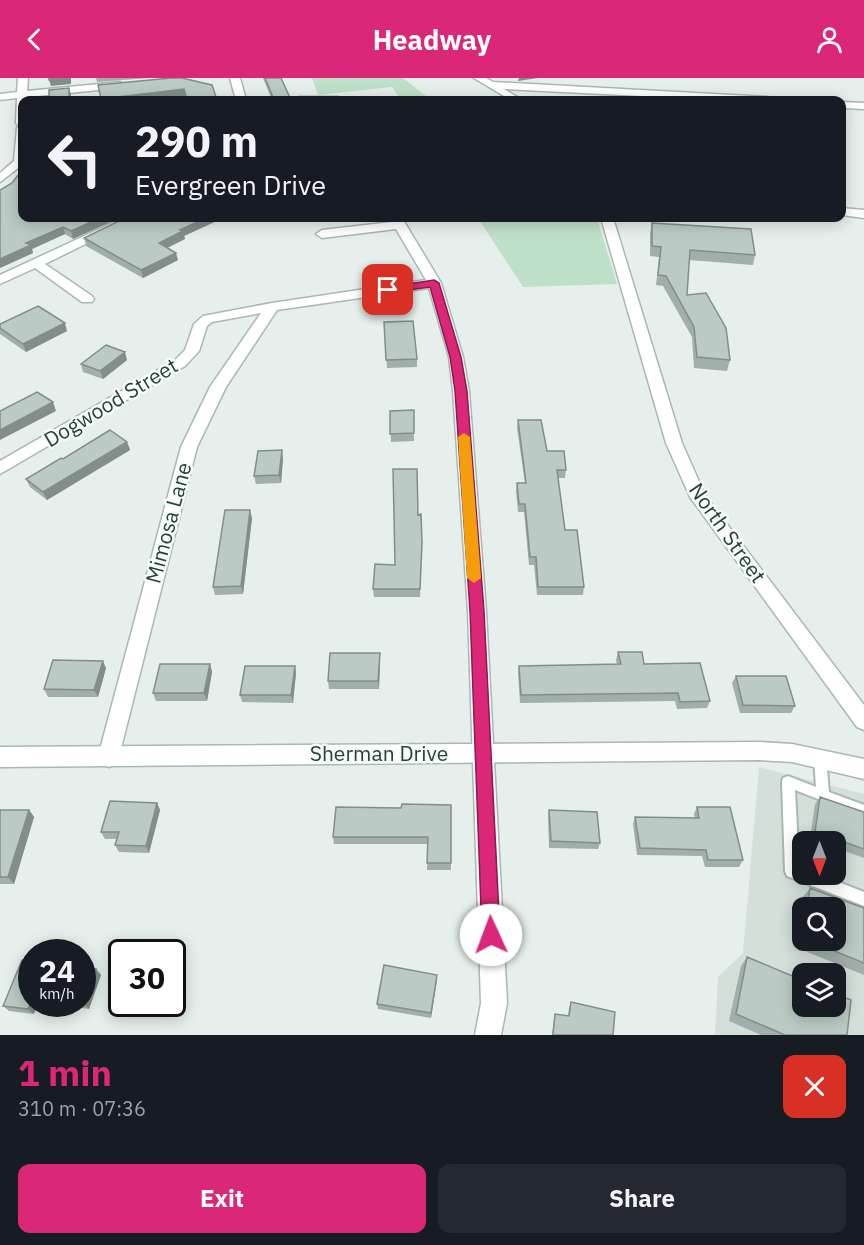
<!DOCTYPE html>
<html lang="en">
<head>
<meta charset="utf-8">
<style>
  :root { --surface:#171b24; --page:#242831; --text:#f1f3f6; --muted:#9ea1a6; --accent:#db2777 }
  body { margin:0; font-family:"IBM Plex Sans",sans-serif; background:var(--page); color:var(--text); height:100vh; display:flex; flex-direction:column; font-size:22px; white-space:nowrap }
  * { box-sizing:border-box; margin:0 }
  p { font-size:20px; color:var(--muted) }
  .icon { flex:none; width:33px; height:33px; fill:none; stroke:currentColor; stroke-width:2; stroke-linecap:round; stroke-linejoin:round }
  .map { position:relative; height:957px; overflow:hidden }
  .panel { display:flex; flex-direction:column; background:var(--surface); flex:1 }
  .panel>* { flex:none }
  .guide { position:absolute; left:18px; top:18px; width:828px; height:126px; border-radius:12px; box-shadow:0 3px 15px #0003; background:#171b24; color:var(--text); overflow:hidden }
  .needle { width:39px; rotate:180deg }
  .fabs { position:absolute; left:792px; top:753px; display:grid; gap:12px }
  .fabs a { display:grid; place-items:center; width:54px; height:54px; border-radius:12px; background:var(--surface); box-shadow:0 3px 15px #0003; font-size:30px }
  .speed { position:absolute; left:18px; top:861px; display:flex; gap:12px; font-size:30px; font-weight:700; text-align:center }
  .speed>* { display:grid; place-content:center; width:78px; height:78px; border-radius:50%; background:var(--surface); box-shadow:0 3px 15px #0003; line-height:1 }
  .speed small { font-size:15px; font-weight:400 }
  .speed .limit { border:3px solid #111; border-radius:9px; background:#fff; color:#111 }
  .pin { position:absolute; display:grid; place-items:center; width:51px; height:51px; color:#fff; margin:-26px; border-radius:12px; box-shadow:0 3px 9px #0006 }
  .me { position:absolute; width:66px; margin:-33px; rotate:358deg; stroke-linejoin:round; filter:drop-shadow(0 0 4px #0008) }
  .turn { display:flex; align-items:center; gap:21px; height:126px; padding:0 18px; font-size:27px }
  .turn .icon { width:78px; height:78px; stroke-width:2.5 }
  .turn b { display:block; font-size:42px; line-height:51px }
  .round { display:grid; place-items:center; flex:none; width:63px; height:63px; border-radius:12px; background:var(--page) }
  .headline { display:flex; align-items:center; justify-content:space-between; height:102px; padding:0 18px }
  h1 { font-size:36px; font-weight:700; line-height:45px; color:var(--accent) }
  .button { display:flex; gap:12px; margin-top:auto; padding:12px 18px }
  .button a { flex:1; height:69px; border-radius:12px; background:var(--accent); color:#fff; font-size:24px; font-weight:700; line-height:69px; text-align:center }
  .button a+a { background:var(--page); color:var(--text) }
  header { display:flex; justify-content:space-between; align-items:center; height:78px; padding:0 18px; background:var(--accent); color:#fff; font-size:27px; font-weight:700 }
  .map>svg:first-child { display:block }
  .built { fill:#d4dfda; fill-rule:evenodd }
  .green { fill:#bfe0c8 }
  .lines { fill:none; stroke-linecap:round; stroke-linejoin:round }
  .service-casing { stroke:#a8b8b2; stroke-width:4 }
  .minor-casing { stroke:#a8b8b2; stroke-width:3 }
  .tertiary-casing { stroke:#a8b8b2; stroke-width:3 }
  .service { fill:#fff; fill-rule:evenodd }
  .minor { fill:#fff; fill-rule:evenodd }
  .tertiary { fill:#fff; fill-rule:evenodd }
  .wall { fill:#a1aea9; fill-rule:evenodd }
  .shaded-wall { fill:#838d89 }
  .building { fill:#bbcac4; stroke:#838d89; stroke-width:1.5 }
  .route { fill:#db2777; stroke:#8e194d; stroke-width:1.5 }
  .slow { fill:#f59e0b }
  .labels { text-anchor:middle; stroke-width:5; stroke-linejoin:round; paint-order:stroke }
  .street-label { font-size:21px; fill:#24423a; stroke:#f7fbf9 }
</style>
</head>
<body>
<header><svg class="icon" aria-label="back" viewBox="0 0 24 24"><path d="M15 5l-7 7 7 7"/></svg>Headway<svg class="icon" aria-label="person" viewBox="0 0 24 24"><circle cx="12" cy="8" r="4"/><path d="M4 21q1-7 8-7t8 7"/></svg></header>
<div class="map">
<svg width="864" height="957" viewBox="0 0 864 957">
  <rect width="100%" height="100%" fill="#e6efeb"/>
  <!-- built -->
  <path class="built" d="M759,689L864,716V957H715L718,899L743,875ZM802,764H836V796H802ZM802,830H836V862H802ZM802,896H836V928H802Z"/>
  <!-- green -->
  <path class="green" d="M312,0H403L431,22H401L392,9L318,17Z
    M478,140H597L617,206L523,209Z"/>
  <g class="lines">
    <!-- service casing -->
    <g class="service-casing">
      <path id="service" d="M820,674L824,676L826,680L829,714L864,727V739L795,712L799,789L802,790V796H818L864,814V828L787,798L785,793L782,704L783,700L788,698L816,709L814,680L816,676Z"/>
    </g>
    <!-- minor casing -->
    <g class="minor-casing">
      <path id="minor" d="M18,0H28L27,13L120,4L125,7L120,10L27,19V22H22V87L0,104V95L14,83L17,50L19,48L16,45L17,20L0,22V16L17,14Z
        M230,0H240L246,22H236Z
        M474,0H486L493,4L768,19L773,22H722L504,11L522,22H511Z
        M299,19H338L343,22H294Z
        M842,24L864,25V31L842,30Z
        M842,130L864,132V140L842,137Z
        M123,140H138L45,186L92,218L94,221L92,224H82L35,190L0,206V197Z
        M390,140H402L441,205L463,279L469,313L486,533L507,925L501,957H475L481,925L468,533L453,313L449,279L429,210L277,232L226,309L197,369L117,686L109,689L101,686L98,679L181,369L210,309L261,235L212,244L207,248L199,273L185,288L0,396V383L175,282L185,272L194,246L203,238L272,225L426,202L396,151L322,160L316,156L322,152L392,144Z
        M601,140H613L682,365L705,417L864,627V652L857,649L690,419L666,365Z"/>
    </g>
    <!-- tertiary casing -->
    <g class="tertiary-casing">
      <path id="tertiary" d="M760,664L792,666L864,681V701L792,684L760,682L0,689V669Z"/>
    </g>
    <!-- service -->
    <use href="#service" class="service"/>
    <!-- minor -->
    <use href="#minor" class="minor"/>
    <!-- tertiary -->
    <use href="#tertiary" class="tertiary"/>
  </g>
  <!-- wall -->
  <path class="wall" d="M96,0H148L97,4Z
    M263,0H281L291,22H272Z
    M0,112L22,140H119L73,161L65,156L32,171L33,175L0,190Z
    M125,140H223L184,158L185,161L167,170L178,182L143,200L86,168L84,160Z
    M652,145L755,177L753,187L689,182L687,217L730,282L727,293L694,290L692,259L663,208L656,207L659,179L650,178V155Z
    M384,244L417,281V289L387,290Z
    M0,246L67,253L26,274L0,256Z
    M127,282L103,301L83,294L81,286Z
    M414,332V363L391,364L390,333Z
    M518,342L566,392L565,400H558L565,452L584,509L583,517H537L534,487H529L524,434H518L516,413L517,405H525L517,350Z
    M127,364L130,372L47,422L30,409L26,401L63,381Z
    M283,380L281,405L256,406L254,398Z
    M418,437L422,473L420,519H374L373,511L395,487Z
    M252,440L243,516L215,517L213,509Z
    M618,574L644,586L710,623L707,630L677,631L675,623L520,625L518,595L519,588L617,587L616,582Z
    M380,583L379,611H329L328,603Z
    M210,586L212,594L207,623H156L153,615Z
    M295,588L296,595L293,625L242,624L240,617Z
    M106,590L98,619H48L44,611Z
    M736,598L795,628L791,635H740L732,605Z
    M820,719L864,734V780L836,770V764H818L810,761L815,726Z
    M157,725L160,732L149,775L119,774L115,767L117,761H105L101,754Z
    M451,727V792H427L428,766H334L333,759L401,730Z
    M697,729L743,782L739,789H705L702,778L637,777L633,746L635,739L695,740L694,736Z
    M0,732H29L34,739L14,806H0Z
    M549,732L600,765L598,771L549,770L548,739Z
    M810,810L864,830V897L795,869L803,819ZM802,830H836V862H802Z
    M747,879L847,957H761L729,943L741,888Z
    M22,882L34,936L9,933L3,928Z
    M96,891L101,897L89,931L50,926H82Z
    M437,897L431,940L378,931L377,926Z
    M571,924L613,957H552L554,941L555,936L568,938L569,930Z"/>
  <!-- shaded-wall -->
  <path class="shaded-wall" d="M65,0H71V6L51,8L49,2Z
    M519,0H538L518,3Z
    M69,10L71,17V22H69Z
    M184,11L186,18L148,22H102L101,21Z
    M100,140H119L73,161L71,153Z
    M206,140H223L184,158L185,161L161,173L159,165L180,152Z
    M63,149L65,156L32,171L33,175L0,190V181L26,165Z
    M176,175L178,182L143,200L141,192Z
    M65,245L67,253L26,274L23,266Z
    M125,274L127,282L103,301L100,293Z
    M53,324L56,333L0,362V352Z
    M127,364L130,372L47,422L43,414Z
    M282,372L283,380L281,405L279,397Z
    M250,432L252,440L243,516L241,508Z
    M380,575V583L379,611L378,603Z
    M103,583L106,590L98,619L94,612Z
    M210,586L212,594L207,623L204,615Z
    M295,588L296,595L293,625L291,617Z
    M157,725L160,732L149,775L146,768Z
    M29,732L34,739L14,806L8,799Z
    M96,891L101,897L89,931L84,926Z
    M437,897V902L431,940V935Z
    M32,922V926H38L34,936L28,931Z"/>
  <!-- building -->
  <path class="building" d="M49,0H65L49,2Z
    M171,0H182L212,7L217,22H187L184,11L101,21L98,7Z
    M265,0H281L291,22H274Z
    M69,10V22H49V12Z
    M331,21L332,22H294Z
    M22,92V140H100L71,153L63,149L26,165L31,167L0,181V112L12,105Z
    M125,140H206L180,152L183,153L159,165L176,175L141,192L84,160Z
    M652,145L751,151L755,177L690,172L687,217L706,215L726,250L730,282L697,279L694,249L666,198L658,197L661,169L652,168Z
    M38,228L65,245L23,266L0,250V246Z
    M413,243L417,281L386,282L384,244Z
    M106,267L125,274L100,293L81,286Z
    M37,314L53,324L0,352V333Z
    M414,332V355L390,356V333Z
    M518,342H541L547,373H564L566,392H557L565,452H577L584,509H538L536,479H530L525,426H519L517,405H526Z
    M110,352L127,364L43,414L26,401L61,380L63,381Z
    M282,372L279,397L254,398L258,373Z
    M393,391H417L418,437L421,436L422,465L420,511H373L375,486L395,487Z
    M225,432H250L241,508L213,509Z
    M618,574H642L644,586L700,585L710,623L680,624L678,615L521,617L519,588L621,586Z
    M330,575H380L378,603H328Z
    M53,582L103,583L94,612L44,611Z
    M160,586H210L204,615H153Z
    M245,588H295L291,617H240Z
    M736,598H786L795,628L743,627Z
    M820,719L864,734V771L815,754Z
    M110,723L157,725L146,768L115,767L119,754H101Z
    M402,726L451,727V785H427L428,759H333L336,729L401,730Z
    M697,729H730L743,782H708L706,772L640,770L635,739L699,740Z
    M0,732H29L8,799H0Z
    M549,732L597,734L600,765L551,763Z
    M810,810L864,830V885L807,862H836V830H807Z
    M747,879L802,902V928H836V916L851,922L847,957H785L736,936Z
    M22,882L32,883V922L28,931L3,928Z
    M384,887L437,897L431,935L377,926Z
    M82,890L96,891L84,926L82,925Z
    M571,924L615,934L613,957H553L555,936L569,938Z"/>
  <!-- route -->
  <path class="route" d="M434,202L439,205L461,279L467,313L484,533L500,857L498,864L491,867L484,864L482,857L470,533L455,313L450,279L430,209L388,215L383,212L388,209Z"/>
  <!-- slow -->
  <path class="slow" d="M464,355L470,359L481,500L474,505L467,500L458,359Z"/>
  <g class="labels">
    <!-- street labels -->
    <g class="street-label">
      <text transform="translate(111 325) rotate(-31)" y="7">Dogwood Street</text>
      <text transform="translate(169 445) rotate(-75)" y="7">Mimosa Lane</text>
      <text transform="translate(727 455) rotate(55)" y="7">North Street</text>
      <text x="379" y="683">Sherman Drive</text>
    </g>
  </g>
</svg>
<div class="fabs">
<a><svg class="needle" viewBox="-14 -14 28 28"><path d="M0-13l5 13h-10z" fill="#e53935"/><path d="M0 13l5-13h-10z" fill="#9ea1a6"/></svg></a>
<a><svg class="icon" aria-label="search" viewBox="0 0 24 24"><circle cx="10" cy="10" r="6"/><path d="M15 15l6 6"/></svg></a>
<a><svg class="icon" aria-label="layers" viewBox="0 0 24 24"><path d="M12 4l9 5-9 5-9-5zM3 14l9 5 9-5"/></svg></a>
</div>
<div class="speed"><div>24<small>km/h</small></div><div class="limit">30</div></div>
<div class="pin" style="left:388px;top:212px;background:#d93025"><svg class="icon" aria-label="arrive" viewBox="0 0 24 24"><path d="M6 21V4h12l-3 4 3 4H6"/></svg></div>
<svg class="me" style="left:491px;top:857px" viewBox="-20 -20 40 40"><circle r="19" fill="#fff"/><path d="M0-13L10 11 0 6-10 11z" fill="#db2777"/></svg>
<div class="guide">
<div class="turn"><svg class="icon" aria-label="left" viewBox="0 0 24 24"><path d="M17 20v-9H6M10 6l-5 5 5 5"/></svg><div><b>290 m</b>Evergreen Drive</div></div>
</div>
</div>
<section class="panel">
<div class="headline"><div><h1>1 min</h1><p>310 m · 07:36</p></div><a class="round" style="background:#d93025;color:#fff"><svg class="icon" aria-label="close" viewBox="0 0 24 24"><path d="M6 6l12 12M18 6L6 18"/></svg></a></div>
<div class="button"><a>Exit</a><a>Share</a></div>
</section>
</body>
</html>
